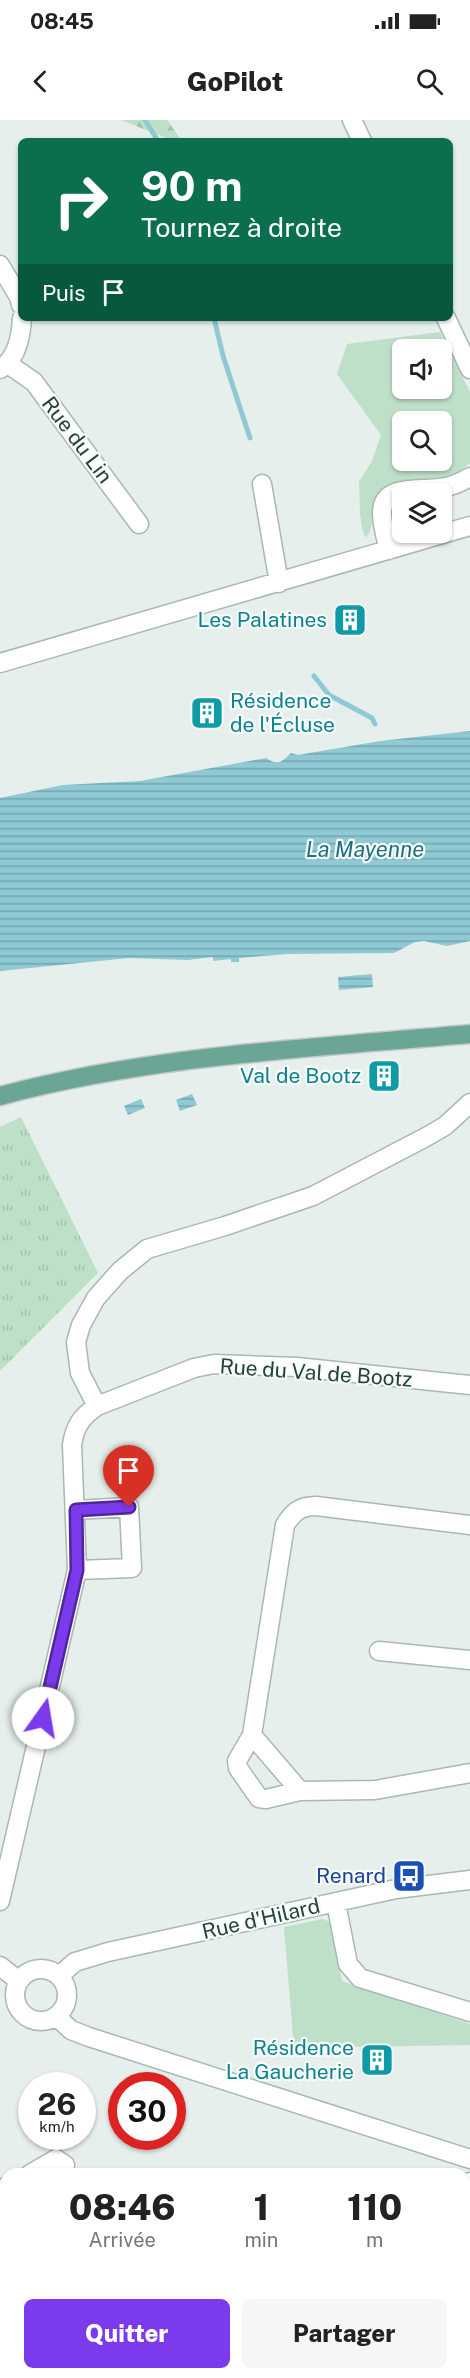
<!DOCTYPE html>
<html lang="fr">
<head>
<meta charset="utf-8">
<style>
  :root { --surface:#fff; --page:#f6f6f6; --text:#222; --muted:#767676; --accent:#7c3aed }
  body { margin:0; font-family:"Public Sans",sans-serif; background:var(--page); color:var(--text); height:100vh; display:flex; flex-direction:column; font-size:22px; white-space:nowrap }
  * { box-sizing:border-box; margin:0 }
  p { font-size:20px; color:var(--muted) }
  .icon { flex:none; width:33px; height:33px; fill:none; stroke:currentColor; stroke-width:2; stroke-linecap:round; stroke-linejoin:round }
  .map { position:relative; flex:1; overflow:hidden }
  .panel { position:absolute; left:0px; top:2048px; width:471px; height:212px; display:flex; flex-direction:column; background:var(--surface); border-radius:18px 18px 0 0; box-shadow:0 2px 4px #0004 }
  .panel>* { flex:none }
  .hud { position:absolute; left:18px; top:18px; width:435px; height:183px; border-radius:9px; box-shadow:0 2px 4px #0004; background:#0b6e4f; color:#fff; overflow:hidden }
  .fabs { position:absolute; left:392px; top:219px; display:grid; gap:12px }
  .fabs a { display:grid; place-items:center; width:60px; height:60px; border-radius:9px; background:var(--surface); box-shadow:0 2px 4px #0004; font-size:30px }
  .speed { position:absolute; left:18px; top:1952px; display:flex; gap:12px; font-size:30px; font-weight:700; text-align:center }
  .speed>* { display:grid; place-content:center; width:78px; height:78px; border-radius:50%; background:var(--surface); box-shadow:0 2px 4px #0004; line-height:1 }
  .speed small { font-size:15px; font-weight:400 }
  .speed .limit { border:9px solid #d22; background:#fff; color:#111 }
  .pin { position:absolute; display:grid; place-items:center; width:51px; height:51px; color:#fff; margin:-62px -26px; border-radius:50% 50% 50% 0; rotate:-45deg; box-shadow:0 0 6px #0007 }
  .pin .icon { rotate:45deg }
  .me { position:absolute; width:66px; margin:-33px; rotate:13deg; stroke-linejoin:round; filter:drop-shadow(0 0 4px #0008) }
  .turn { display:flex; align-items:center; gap:21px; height:126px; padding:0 24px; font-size:27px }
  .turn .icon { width:78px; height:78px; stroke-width:2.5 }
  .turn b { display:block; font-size:42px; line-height:51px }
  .then { display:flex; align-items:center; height:57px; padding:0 24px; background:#0003; gap:12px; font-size:22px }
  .eta { display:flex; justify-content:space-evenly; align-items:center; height:102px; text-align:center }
  .eta b { font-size:36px; font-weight:800; line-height:42px }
  .primary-button { display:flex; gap:12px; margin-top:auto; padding:12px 24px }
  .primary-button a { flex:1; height:69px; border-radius:9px; background:var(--accent); color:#fff; font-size:24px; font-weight:800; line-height:69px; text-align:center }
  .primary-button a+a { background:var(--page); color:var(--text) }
  .status { display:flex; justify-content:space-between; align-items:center; height:42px; padding:0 30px; background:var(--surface); direction:ltr }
  .status svg { height:16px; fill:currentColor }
  header { display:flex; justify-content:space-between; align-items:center; height:78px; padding:0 24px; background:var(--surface); font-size:27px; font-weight:800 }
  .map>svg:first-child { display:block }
  .grass { fill:url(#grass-tufts) }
  .forest { fill:url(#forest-firs) }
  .green { fill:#bfe0c8; fill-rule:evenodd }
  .water { fill:url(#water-rules) }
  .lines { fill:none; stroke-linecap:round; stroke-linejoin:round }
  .stream { stroke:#8ec9d4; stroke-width:5 }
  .minor-casing { stroke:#a8b8b2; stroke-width:21 }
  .major-casing { stroke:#c2cac8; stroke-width:21 }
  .minor { stroke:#fff; stroke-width:18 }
  .major { stroke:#6aa596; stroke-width:18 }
  .route-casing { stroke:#51269a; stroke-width:15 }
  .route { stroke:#7c3aed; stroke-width:10 }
  .labels { text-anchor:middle; stroke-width:4.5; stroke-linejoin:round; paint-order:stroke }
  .street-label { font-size:21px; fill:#24423a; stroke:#f7fbf9 }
  .culture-label { font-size:21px; fill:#0d838f; stroke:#f7fbf9; text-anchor:end }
  .transit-label { font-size:21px; fill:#164399; stroke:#f7fbf9; text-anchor:end }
  .water-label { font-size:22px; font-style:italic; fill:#1c6f80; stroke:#f7fbf9 }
</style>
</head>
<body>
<div class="status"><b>08:45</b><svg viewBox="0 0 49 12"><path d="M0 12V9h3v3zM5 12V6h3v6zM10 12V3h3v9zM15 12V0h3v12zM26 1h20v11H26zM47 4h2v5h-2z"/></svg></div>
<header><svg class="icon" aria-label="back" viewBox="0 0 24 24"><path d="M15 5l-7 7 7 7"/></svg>GoPilot<svg class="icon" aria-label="search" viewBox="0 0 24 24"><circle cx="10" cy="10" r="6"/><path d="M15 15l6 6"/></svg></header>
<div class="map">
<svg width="470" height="2258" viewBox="0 0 470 2258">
  <defs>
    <pattern id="grass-tufts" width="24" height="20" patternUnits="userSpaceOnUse" patternTransform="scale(1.5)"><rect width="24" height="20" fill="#bfe0c8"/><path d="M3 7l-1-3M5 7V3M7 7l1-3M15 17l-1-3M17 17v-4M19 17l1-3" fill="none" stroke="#a4c1ad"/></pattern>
    <pattern id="forest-firs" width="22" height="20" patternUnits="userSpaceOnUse" patternTransform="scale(1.5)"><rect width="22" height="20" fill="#bfe0c8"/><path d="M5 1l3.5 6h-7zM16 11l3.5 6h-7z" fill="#a4c1ad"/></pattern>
    <pattern id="water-rules" width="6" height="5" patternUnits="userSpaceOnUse" patternTransform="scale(1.5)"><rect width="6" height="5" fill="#8ec9d4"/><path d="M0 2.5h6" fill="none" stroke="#74a5ad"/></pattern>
  </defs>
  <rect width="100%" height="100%" fill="#e6efeb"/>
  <!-- grass -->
  <path class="grass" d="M21,997L98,1153L0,1251V1007Z"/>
  <!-- forest -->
  <path class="forest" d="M121,0H167L182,21H174Z"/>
  <!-- green -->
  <path class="green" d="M440,212L470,272V343L453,357L428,362L404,360L391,367L373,393L371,408L366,418L362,409L360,392L359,362L372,341L381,315L337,254L347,224ZM402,230H441V268H402ZM402,302H441V340H402Z
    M322,1799L331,1802L342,1861L470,1904V1925L294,1928L284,1807Z"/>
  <!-- water -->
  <path class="water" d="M470,611V821L447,826L424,821L415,822L394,833L288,834L239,838V842H231V839L213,841V837L188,840L129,838L0,851V678L63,665L140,661L266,638C278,646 282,642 291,633L298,635L380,621Z
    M372,854L373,867L339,870L338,857Z
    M192,974L197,985L180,991L176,980Z
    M141,979L145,988L128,995L124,986Z"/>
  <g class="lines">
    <!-- stream -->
    <path class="stream" d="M145,0L158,21
      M214,198L223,236L250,318
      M314,556L329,575L372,598L375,604"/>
    <!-- minor casing -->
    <g class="minor-casing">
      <path id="minor" d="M352,0L362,21
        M0,145L19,177L21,185
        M446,198L470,249
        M8,244L34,262L139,404
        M0,249C17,239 21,217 22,198
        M262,364L279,463
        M389,430C386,419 382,405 382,393C382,363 421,371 440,368C451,367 460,363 470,357
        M0,543L470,406
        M97,1286L80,1253L76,1222L81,1205L96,1178L120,1151L147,1129L225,1106L313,1076L426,1017L445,1006L470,983
        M76,1390L129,1387L132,1448L77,1450
        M379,1531L470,1540
        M252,1615L285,1405C293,1392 300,1386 316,1386L470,1405
        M300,1671L252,1615L237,1641L238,1648L259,1678L266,1679L300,1671L375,1670L470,1653
        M0,1781L77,1450L72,1325C75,1306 81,1297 97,1286L194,1248L214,1244L297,1247L470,1265
        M336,1783L348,1844L360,1858L470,1892
        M0,1846L19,1861
        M15 1875a26 26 0 1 1 52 0a26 26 0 1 1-52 0Z
        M59,1856L75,1842L108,1832L396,1769L470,1760
        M56,1896L71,1910L89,1917L470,2039
        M30,2054L56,2039L65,2045
        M0,2070L6,2067
        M465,2074L470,2062
        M0,2173L6,2179
        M91,2253L97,2258
        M400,2254L417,2258
        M115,2258L122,2253"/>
    </g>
    <!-- major casing -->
    <g class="major-casing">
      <path id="major" d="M0,976C153,935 313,928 470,914"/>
    </g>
    <!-- minor -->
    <use href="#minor" class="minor"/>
    <!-- major -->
    <use href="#major" class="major"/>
  </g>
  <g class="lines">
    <!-- route casing -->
    <g class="route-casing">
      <path id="route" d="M43,1598L77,1450L76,1390L129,1387"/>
    </g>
    <!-- route -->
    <use href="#route" class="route"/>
  </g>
  <!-- icons -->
  <defs>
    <g id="building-square" transform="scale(1.725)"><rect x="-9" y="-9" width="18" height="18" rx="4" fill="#0f9aa8" stroke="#f7fbf9"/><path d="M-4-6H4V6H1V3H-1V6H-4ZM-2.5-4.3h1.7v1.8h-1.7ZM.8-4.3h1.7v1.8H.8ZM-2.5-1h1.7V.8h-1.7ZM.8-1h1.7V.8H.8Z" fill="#fff"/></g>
    <g id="bus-square" transform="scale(1.725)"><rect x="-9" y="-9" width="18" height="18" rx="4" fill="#1a4fb4" stroke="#f7fbf9"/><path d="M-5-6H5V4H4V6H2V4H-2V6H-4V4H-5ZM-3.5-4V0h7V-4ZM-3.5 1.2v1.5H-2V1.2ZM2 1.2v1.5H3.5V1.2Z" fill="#fff"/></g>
  </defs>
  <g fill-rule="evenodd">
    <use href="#building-square" x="350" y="500"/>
    <use href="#building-square" x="207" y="593"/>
    <use href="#building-square" x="384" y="956"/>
    <use href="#bus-square" x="409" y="1756"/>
    <use href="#building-square" x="377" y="1940"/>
  </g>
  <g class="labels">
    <!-- street labels -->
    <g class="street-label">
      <text transform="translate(77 320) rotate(53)" y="7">Rue du Lin</text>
      <text transform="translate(316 1253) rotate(4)" y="7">Rue du Val de Bootz</text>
      <text transform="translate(261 1799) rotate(-13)" y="7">Rue d'Hilard</text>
    </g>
    <!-- culture labels -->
    <g class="culture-label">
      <text x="327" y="507">Les Palatines</text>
      <text x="230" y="588" text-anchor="start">Résidence<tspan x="230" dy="24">de l'Écluse</tspan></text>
      <text x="361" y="963">Val de Bootz</text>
      <text x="354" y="1935">Résidence<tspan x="354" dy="24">La Gaucherie</tspan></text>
    </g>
    <!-- transit labels -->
    <g class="transit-label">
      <text x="386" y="1763">Renard</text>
    </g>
    <!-- water labels -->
    <g class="water-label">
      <text x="365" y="737">La Mayenne</text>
    </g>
  </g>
</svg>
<div class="fabs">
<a><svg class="icon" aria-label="sound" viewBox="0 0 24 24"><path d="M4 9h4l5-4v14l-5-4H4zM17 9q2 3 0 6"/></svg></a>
<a><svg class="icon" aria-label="search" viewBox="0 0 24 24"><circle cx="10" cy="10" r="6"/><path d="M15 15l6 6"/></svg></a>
<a><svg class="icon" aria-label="layers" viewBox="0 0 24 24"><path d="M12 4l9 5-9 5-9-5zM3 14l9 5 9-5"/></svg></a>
</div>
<div class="speed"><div>26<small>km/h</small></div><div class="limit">30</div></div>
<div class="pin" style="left:129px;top:1387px;background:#d93025"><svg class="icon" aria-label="arrive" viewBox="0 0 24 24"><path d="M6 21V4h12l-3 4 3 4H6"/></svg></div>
<svg class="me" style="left:43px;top:1598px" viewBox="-20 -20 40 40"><circle r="19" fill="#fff"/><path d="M0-13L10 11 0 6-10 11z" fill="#7c3aed"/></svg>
<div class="hud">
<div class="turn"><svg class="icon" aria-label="right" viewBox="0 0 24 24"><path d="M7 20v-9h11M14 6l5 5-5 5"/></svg><div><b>90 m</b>Tournez à droite</div></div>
<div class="then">Puis<svg class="icon" aria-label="arrive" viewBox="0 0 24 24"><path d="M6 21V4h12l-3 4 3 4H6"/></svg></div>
</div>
<section class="panel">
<div class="eta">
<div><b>08:46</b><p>Arrivée</p></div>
<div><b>1</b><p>min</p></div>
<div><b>110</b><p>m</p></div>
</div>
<div class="primary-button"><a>Quitter</a><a>Partager</a></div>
</section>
</div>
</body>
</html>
